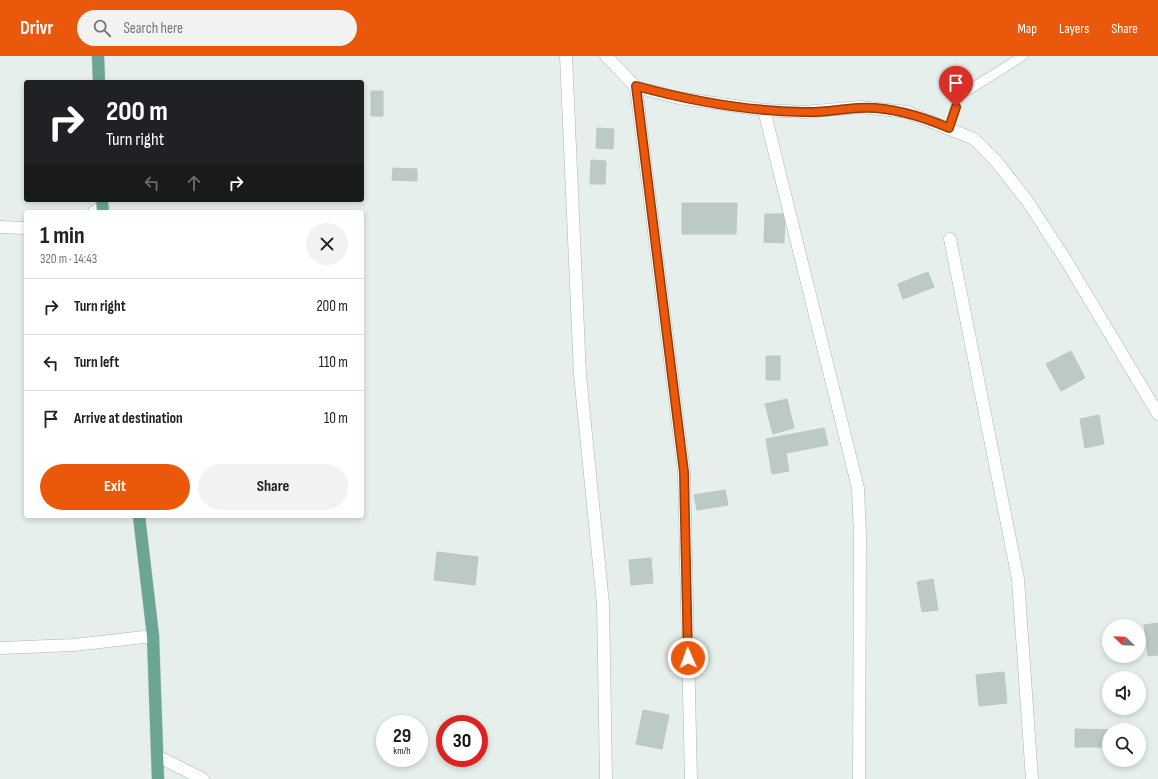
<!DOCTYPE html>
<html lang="en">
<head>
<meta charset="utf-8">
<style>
  :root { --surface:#fff; --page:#f2f2f2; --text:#202124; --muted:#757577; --line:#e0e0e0; --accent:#ea580c }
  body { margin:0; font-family:"Sofia Sans Condensed",sans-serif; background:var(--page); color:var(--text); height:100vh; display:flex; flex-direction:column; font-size:15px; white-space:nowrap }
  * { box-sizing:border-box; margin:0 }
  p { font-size:13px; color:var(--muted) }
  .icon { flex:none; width:22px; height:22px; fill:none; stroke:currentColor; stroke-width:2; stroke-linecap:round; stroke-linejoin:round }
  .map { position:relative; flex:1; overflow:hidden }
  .details { position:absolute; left:24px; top:154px; width:340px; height:308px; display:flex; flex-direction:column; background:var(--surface); border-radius:4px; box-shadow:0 2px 6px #0003 }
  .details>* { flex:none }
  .top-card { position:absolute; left:24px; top:24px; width:340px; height:122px; border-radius:4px; box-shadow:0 2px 6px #0003; background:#202124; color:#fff; overflow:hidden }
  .needle { width:26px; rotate:293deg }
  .buttons { position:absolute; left:1102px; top:563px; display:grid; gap:8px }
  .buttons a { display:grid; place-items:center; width:44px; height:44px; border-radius:50%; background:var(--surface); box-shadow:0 2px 6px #0003; font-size:20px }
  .speed { position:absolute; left:376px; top:659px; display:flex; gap:8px; font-size:20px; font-weight:700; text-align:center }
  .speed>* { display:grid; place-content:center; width:52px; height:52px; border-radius:50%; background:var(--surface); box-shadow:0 2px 6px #0003; line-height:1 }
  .speed small { font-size:10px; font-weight:400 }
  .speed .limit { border:6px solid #d22; background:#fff; color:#111 }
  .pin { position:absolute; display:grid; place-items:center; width:34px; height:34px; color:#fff; margin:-41px -17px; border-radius:50% 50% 50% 0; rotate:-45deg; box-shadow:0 0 4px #0007 }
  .pin .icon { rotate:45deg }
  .me { position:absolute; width:44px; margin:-22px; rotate:358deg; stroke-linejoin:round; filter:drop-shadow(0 0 3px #0008) }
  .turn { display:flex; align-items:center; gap:14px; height:84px; padding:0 16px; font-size:18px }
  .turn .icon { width:52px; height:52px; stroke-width:2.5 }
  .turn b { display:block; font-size:28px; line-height:34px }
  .lanes { display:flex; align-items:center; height:38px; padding:0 16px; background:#0003; justify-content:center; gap:20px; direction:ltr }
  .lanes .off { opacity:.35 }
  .round { display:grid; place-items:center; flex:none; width:42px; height:42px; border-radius:21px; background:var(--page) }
  .headline { display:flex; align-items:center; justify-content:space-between; height:68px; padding:0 16px }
  h1 { font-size:24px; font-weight:700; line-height:30px }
  .button { display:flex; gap:8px; margin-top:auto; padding:8px 16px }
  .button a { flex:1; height:46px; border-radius:24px; background:var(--accent); color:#fff; font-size:16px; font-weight:700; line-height:46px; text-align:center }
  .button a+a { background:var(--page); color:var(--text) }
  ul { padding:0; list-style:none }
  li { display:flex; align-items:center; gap:12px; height:56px; padding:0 16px; border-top:1px solid var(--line) }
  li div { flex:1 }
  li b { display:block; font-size:15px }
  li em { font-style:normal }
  header { display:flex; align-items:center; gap:24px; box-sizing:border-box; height:56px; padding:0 20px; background:var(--accent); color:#fff }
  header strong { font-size:19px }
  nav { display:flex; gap:22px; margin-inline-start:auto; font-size:14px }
  .search { width:280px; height:36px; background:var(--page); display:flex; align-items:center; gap:10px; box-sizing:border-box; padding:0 14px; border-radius:22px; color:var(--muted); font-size:15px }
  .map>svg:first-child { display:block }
  .building { fill:#bbcac4; stroke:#b8c9c2 }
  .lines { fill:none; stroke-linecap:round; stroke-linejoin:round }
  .service-casing { stroke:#a8b8b2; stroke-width:10 }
  .minor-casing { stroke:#a8b8b2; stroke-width:13 }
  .primary-casing { stroke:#c2cac8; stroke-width:13 }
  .service { stroke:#fff; stroke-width:9 }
  .minor { stroke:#fff; stroke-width:12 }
  .primary { stroke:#6aa596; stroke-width:12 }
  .route-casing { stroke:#983908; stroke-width:10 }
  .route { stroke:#ea580c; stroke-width:7 }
</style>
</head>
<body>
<header>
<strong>Drivr</strong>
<div class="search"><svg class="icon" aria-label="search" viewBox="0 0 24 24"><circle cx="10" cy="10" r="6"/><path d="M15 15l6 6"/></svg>Search here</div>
<nav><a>Map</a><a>Layers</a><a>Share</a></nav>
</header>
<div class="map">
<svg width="1158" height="723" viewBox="0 0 1158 723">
  <rect width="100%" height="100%" fill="#e6efeb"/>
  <!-- building -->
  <path class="building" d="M371,35H383V60H371Z
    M597,72L614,73L613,93L596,92Z
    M591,104L606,105L605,128H590Z
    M393,112L417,113V125L392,124Z
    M682,147H737L736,178H682Z
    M765,158H785L784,187L764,186Z
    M928,216L934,231L903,243L898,228Z
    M1071,295L1085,322L1061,335L1046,308Z
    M766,300H780V324H766Z
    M787,343L794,372L773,378L765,348Z
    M1099,359L1104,388L1085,392L1080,363Z
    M824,372L828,389L786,397L789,415L772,418L766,383Z
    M725,434L728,449L697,454L694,439Z
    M437,496L478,501L475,529L434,524Z
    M651,502L653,527L631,529L629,504Z
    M933,523L938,554L922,556L917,526Z
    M1158,567V599L1148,600L1144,569Z
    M1004,616L1007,647L979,650L976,619Z
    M643,654L669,659L662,693L636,688Z
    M1075,673L1116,674H1109V691H1075Z"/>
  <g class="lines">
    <!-- service casing -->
    <g class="service-casing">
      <path id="service" d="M949,72L959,40L1023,0"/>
    </g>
    <!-- minor casing -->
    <g class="minor-casing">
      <path id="minor" d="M566,0L580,319L603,548L606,723
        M606,0L636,31L679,42L764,54L805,56L860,51L907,56L974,83L996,105L1028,146L1067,206L1158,358
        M636,31L684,416L691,723
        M764,54L858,432L860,480L859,723
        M94,156L103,150
        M0,171L26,172
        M950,183L1018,523L1032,723
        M0,592L74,589L153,580
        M159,701L203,723"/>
    </g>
    <!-- primary casing -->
    <g class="primary-casing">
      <path id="primary" d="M98,0L99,26
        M102,144L103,156
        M139,460L153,580L158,723"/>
    </g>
    <!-- service -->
    <use href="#service" class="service"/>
    <!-- minor -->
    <use href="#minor" class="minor"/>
    <!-- primary -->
    <use href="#primary" class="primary"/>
  </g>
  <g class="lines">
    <!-- route casing -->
    <g class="route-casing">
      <path id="route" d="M688,602L684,416L636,30C691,45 747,55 803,56C821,57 840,53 858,52C888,50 921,60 949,72L956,51"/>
    </g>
    <!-- route -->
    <use href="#route" class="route"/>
  </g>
</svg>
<div class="buttons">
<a><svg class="needle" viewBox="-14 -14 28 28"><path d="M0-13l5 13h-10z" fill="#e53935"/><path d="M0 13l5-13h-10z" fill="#757577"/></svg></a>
<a><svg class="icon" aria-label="sound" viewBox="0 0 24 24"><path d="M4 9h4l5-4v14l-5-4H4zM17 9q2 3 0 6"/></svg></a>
<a><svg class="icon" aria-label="search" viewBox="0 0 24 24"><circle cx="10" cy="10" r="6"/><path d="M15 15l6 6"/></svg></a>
</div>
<div class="speed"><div>29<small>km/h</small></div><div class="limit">30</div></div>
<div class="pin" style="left:956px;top:51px;background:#d93025"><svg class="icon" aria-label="arrive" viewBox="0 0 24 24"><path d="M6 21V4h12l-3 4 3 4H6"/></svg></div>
<svg class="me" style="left:688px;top:602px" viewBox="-20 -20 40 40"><circle r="17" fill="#ea580c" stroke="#fff" stroke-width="3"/><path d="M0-11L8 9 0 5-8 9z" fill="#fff"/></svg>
<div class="top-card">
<div class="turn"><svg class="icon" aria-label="right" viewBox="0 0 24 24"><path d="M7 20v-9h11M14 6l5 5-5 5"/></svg><div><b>200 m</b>Turn right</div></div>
<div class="lanes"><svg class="icon off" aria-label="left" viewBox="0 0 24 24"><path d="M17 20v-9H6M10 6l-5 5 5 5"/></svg><svg class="icon off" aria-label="ahead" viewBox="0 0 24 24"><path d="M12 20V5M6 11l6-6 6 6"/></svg><svg class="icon" aria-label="right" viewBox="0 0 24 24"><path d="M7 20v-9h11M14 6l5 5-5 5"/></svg></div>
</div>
<section class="details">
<div class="headline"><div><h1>1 min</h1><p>320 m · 14:43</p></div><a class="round"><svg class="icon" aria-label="close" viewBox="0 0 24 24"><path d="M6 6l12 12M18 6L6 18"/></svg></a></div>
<ul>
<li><svg class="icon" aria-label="right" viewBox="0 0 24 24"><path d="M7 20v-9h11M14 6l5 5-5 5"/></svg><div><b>Turn right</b></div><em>200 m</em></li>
<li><svg class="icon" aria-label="left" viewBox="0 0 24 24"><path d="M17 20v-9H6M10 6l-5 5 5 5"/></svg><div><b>Turn left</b></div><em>110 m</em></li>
<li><svg class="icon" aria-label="arrive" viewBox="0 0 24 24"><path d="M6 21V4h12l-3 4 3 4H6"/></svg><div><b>Arrive at destination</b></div><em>10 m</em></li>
</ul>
<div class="button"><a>Exit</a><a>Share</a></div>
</section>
</div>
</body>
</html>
